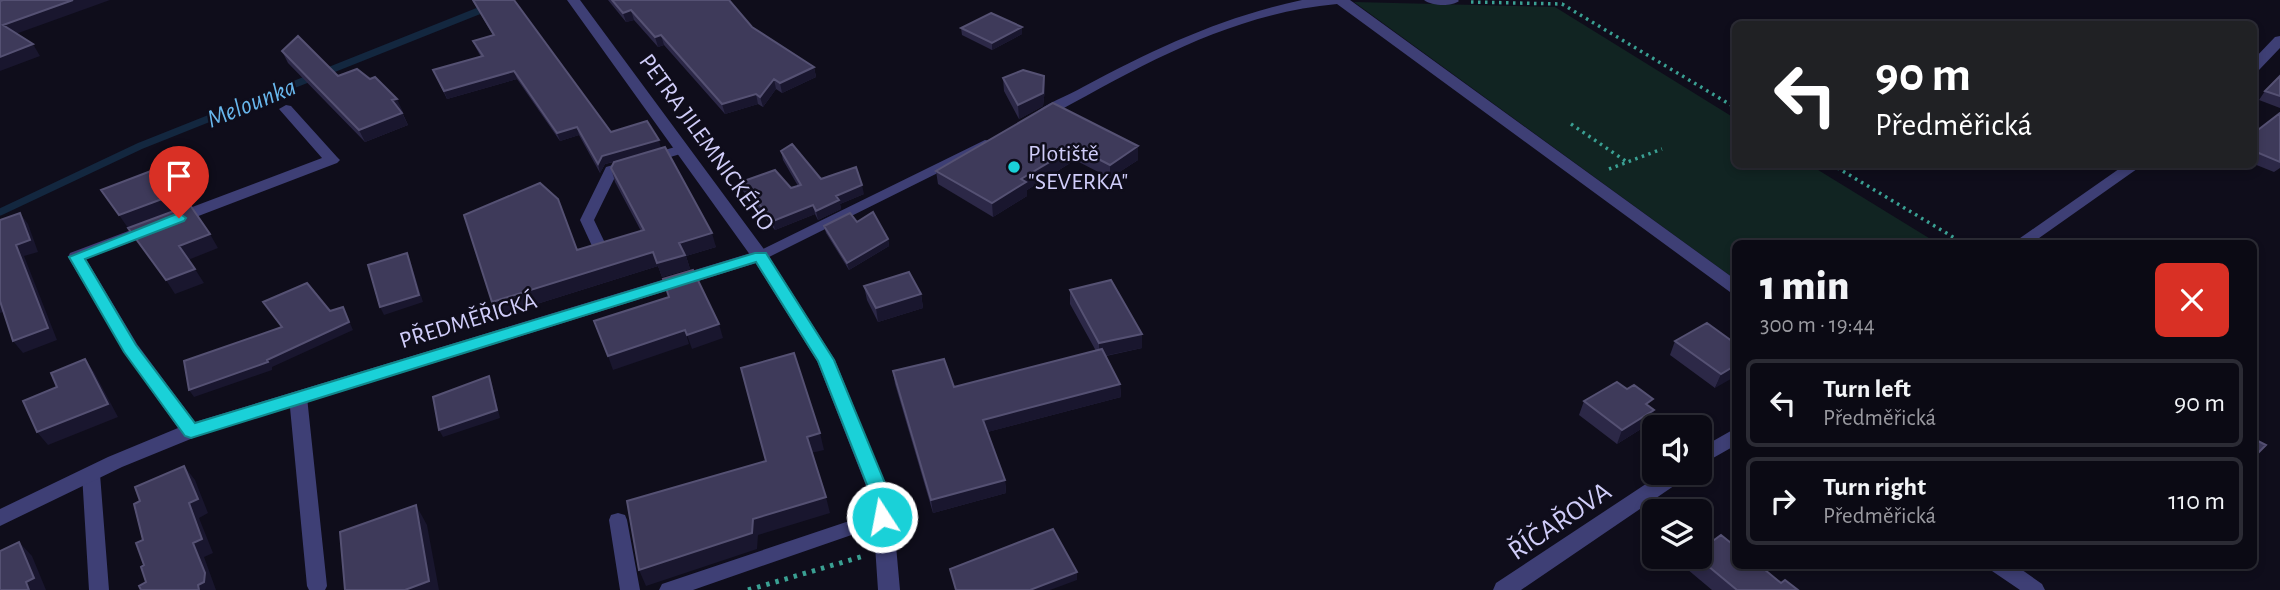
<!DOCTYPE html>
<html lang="en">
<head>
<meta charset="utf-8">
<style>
  :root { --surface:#0b0a14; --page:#191822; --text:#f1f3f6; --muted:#9a9aa0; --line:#2b2b34 }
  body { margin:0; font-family:"Alegreya Sans",sans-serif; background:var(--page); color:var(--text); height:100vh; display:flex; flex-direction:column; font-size:26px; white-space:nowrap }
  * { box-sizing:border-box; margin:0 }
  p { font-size:23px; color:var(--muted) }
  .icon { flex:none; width:38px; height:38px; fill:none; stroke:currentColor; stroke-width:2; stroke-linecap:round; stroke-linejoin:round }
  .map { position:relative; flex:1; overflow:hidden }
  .drawer { position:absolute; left:1732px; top:240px; width:525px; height:329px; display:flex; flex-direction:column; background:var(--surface); border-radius:10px; box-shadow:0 4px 10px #0003,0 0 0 2px var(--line) }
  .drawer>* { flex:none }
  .guide { position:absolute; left:1732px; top:21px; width:525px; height:147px; border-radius:10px; box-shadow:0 4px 10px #0003,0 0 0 2px var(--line); background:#202124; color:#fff; overflow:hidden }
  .buttons { position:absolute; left:1642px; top:415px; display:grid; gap:14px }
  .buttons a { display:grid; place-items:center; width:70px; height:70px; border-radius:10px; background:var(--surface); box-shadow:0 4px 10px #0003,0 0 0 2px var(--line); font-size:35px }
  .pin { position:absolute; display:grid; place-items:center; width:60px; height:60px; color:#fff; margin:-72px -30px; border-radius:50% 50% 50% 0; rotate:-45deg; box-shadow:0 0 7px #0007 }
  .pin .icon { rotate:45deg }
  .me { position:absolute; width:77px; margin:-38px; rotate:349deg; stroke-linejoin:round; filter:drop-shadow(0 0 5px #0008) }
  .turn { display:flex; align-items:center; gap:24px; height:147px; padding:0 28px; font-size:32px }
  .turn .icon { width:91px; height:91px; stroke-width:2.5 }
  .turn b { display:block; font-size:49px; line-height:60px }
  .round { display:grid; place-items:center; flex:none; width:74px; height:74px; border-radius:10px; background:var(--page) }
  .overview { display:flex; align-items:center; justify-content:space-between; height:119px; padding:0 28px }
  h1 { font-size:42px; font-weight:800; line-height:52px }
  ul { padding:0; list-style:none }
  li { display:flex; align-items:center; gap:21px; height:88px; margin:0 14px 10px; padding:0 14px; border:4px solid var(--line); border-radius:10px }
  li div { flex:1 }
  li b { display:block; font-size:26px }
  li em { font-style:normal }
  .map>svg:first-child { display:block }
  .green { fill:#112422 }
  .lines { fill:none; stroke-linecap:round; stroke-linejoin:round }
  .stream { stroke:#13273f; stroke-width:7 }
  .path-far1 { stroke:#3aa093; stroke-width:3.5; stroke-dasharray:2.5 4.5; stroke-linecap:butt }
  .path { stroke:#3aa093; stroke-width:5; stroke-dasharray:3.5 6; stroke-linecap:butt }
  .service { fill:#3e3f75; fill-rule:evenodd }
  .minor { fill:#3e3f75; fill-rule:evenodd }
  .tertiary { fill:#3e3f75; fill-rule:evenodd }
  .wall { fill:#2c2847 }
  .shaded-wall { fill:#19162e }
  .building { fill:#3e3a5a; stroke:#555173; stroke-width:2 }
  .route { fill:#1ad1d8; stroke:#11888c; stroke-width:2 }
  .poi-dot { fill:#1ad1d8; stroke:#0f0d1b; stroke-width:2.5 }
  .labels { text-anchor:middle; stroke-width:5; stroke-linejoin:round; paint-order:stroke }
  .street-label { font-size:24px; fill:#d0cdf9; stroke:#0f0d1b }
  .poi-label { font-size:24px; fill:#d0cdf9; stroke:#0f0d1b; text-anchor:start }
  .water-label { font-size:26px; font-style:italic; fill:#68b7ed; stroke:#0f0d1b }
  .near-street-label { font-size:28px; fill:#d0cdf9; stroke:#0f0d1b }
</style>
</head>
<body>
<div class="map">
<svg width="2280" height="590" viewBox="0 0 2280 590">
  <rect width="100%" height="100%" fill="#0f0d1b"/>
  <!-- green -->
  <path class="green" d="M1354,2L1555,7L1736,119V164L1810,165L1937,243H1736V280Z"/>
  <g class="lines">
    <!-- stream -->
    <path class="stream" d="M0,212L140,146L506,0"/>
    <!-- path-far1 -->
    <path class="path-far1" d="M1471,2L1562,4L1736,108
      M1571,124L1627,162
      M1831,164L1963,243
      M1609,169L1662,149"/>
    <!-- path -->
    <path class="path" d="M748,590L864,556"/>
    <!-- service -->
    <path class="service" d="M1302,0H1350L1736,280V293L1730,292L1337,4C1227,14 1139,67 1044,119L1039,120L1032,116C1045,103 1068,96 1083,87C1156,48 1222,17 1302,0Z
      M1424,0H1458L1459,1C1451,7 1432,6 1424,0Z
      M985,140L990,141L992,144L990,147L765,259H755L752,256L755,253Z
      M682,145L687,146L689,149L687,152L617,173L594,220L605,243L602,246H592L580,220L606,167Z
      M298,391L304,393L307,397L327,586L325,590H309L307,586L289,397L292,393Z
      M91,467L97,469L100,474L109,590H89L82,474L85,469Z
      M882,510L889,512L891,517L889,522L693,590H659L662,584Z
      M618,513L625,515L627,520L640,590H620L609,520L611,515Z
      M1989,565H2015L2042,584L2045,590H2020L1992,571Z"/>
    <!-- minor -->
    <path class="minor" d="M286,105L291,106L337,157L340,160L337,163L86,259L137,344L195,422L754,252L760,251L768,256L766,260L198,436L122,467L0,526V509L108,457L178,428L124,352L68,257L70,253L322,158L279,109Z"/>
    <!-- tertiary -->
    <path class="tertiary" d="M567,0H580L766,252L835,360L892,501L900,590H878L872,501L817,361L753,259Z
      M2280,36V48L2259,70L2254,71V59L2275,37Z
      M2126,164H2144L2032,243H2013Z
      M1736,428V445L1699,466V449Z
      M1664,472H1690L1687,477L1521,590H1493L1496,583Z"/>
  </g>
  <!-- wall -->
  <path class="wall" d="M472,0H514L611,132L661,148L716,247L686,256L690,269L662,277L658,266L498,316L492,302L577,250L641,231L615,182L611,168L614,162L605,164L600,173L579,135L560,141L517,79L447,99L433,70L481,57L476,48L473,41L493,35Z
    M608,0H729L752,27L814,67L816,77L782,93L776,89L763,107L758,104L725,114L664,45L658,47L634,20L626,22Z
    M1022,27V34L992,50L962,35L961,28Z
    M282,51L338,76L403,112H402L408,125L365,142L288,63Z
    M1044,76L1045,89L1043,106L1019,119L1004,91L1003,78Z
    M2280,76V108L2259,100L2265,91Z
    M1053,103L1138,146V160L1110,178L1075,160L1027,190V196L993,217L938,184L936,171Z
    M2280,113V168L2274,172L2254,164V133Z
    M781,151L821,179L864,194L840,204L841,209L818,220L815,214L775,230L743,191L741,182L791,188L798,186L783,160Z
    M857,222L888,239L889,246L849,270L826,233L824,226Z
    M864,286L921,294L923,308L878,322L867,300Z
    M1070,290L1142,334V348L1106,356L1120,384L1121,397L987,432L1005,480L1006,493L933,513L895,384L893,371L954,387L1096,351L1070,304Z
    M1675,341L1736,344L1715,388L1670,355Z
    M1627,389L1654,410L1649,424L1617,444L1579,415L1584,401Z
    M1693,556H1699L1781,583L1798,590H1712L1687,569Z"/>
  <!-- shaded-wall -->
  <path class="shaded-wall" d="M73,0H110L10,36L3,25Z
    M631,10L634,20L626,22L623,13Z
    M1022,27V34L992,50V43Z
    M661,35L664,45L658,47L655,37Z
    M33,44L40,56L0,71V57Z
    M814,67L816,77L782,93L780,83Z
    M514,71L517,79L447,99L444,91Z
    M1044,76L1045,89L1043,106L1019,119L1018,105Z
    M774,79L776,89L763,107L760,97Z
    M756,94L758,104L725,114L722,104Z
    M397,99L403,112L398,113L392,100Z
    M402,113L408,125L365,142L359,130Z
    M577,127L579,135L560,141L557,133Z
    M659,140L661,148L605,164L600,173L598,164L602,156Z
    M1138,146V160L1110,178V165Z
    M1075,147V160L1027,190V196L993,217L992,203L1021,179Z
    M862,185L864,194L840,204L841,209L818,220L816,211L836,196Z
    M181,192L189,205L128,228L119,215Z
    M813,205L815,214L775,230L773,221Z
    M20,213L28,224L38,252L24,256L57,340L23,353L13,341L16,245Z
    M712,233L716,247L686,256L690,269L662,277L657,263L679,243Z
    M210,234L218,248L188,260L179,246Z
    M888,239L889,246L849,270L847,263Z
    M653,252L658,266L498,316L492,302Z
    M407,253L410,260L423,302L384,315L380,307Z
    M195,269L204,283L175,294L166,280Z
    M921,294L923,308L878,322L876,308Z
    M0,299L8,310L0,313Z
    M343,307L353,330L272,367V370L194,397L189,390L267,360Z
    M719,324L723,338L692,349L687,335Z
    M685,330L689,344L613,370L608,356Z
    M1142,334V348L1099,357V343Z
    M85,359L94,372L118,417L48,445L37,432Z
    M1736,365V376L1715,388L1721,374Z
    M489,376L492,384L500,418L443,437L439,430Z
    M1120,384L1121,397L984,433L983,420Z
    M1654,410L1649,424L1617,444L1622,430Z
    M820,433L824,450L811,453L807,437Z
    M184,466L195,480L208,513L199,518L213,553L204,557L216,590H199L198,585Z
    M1005,480L1006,493L933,513L931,500Z
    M826,497L830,513L758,535L757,549L646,586L639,570L753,519Z
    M416,505L427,525L439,590H405Z
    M19,542L32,556L46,590H29L26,582Z
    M1077,572V580L1050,590H1030Z"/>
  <!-- building -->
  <path class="building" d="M3,0H73L3,25L33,44L0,57V1Z
    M473,0H514L611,132L647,121L659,140L602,156L598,164L577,127L557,133L514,71L444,91L433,70L483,56L473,41L494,35Z
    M612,0H729L752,27L814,67L780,83L774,79L760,97L756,94L722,104L661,35L655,37L631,10L623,13Z
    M991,13L1022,27L992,43L961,28Z
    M298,36L338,76L357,69L370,79L375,77L397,99L392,100L402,113L359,130L282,51Z
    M1023,70L1044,76L1043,93L1018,105L1003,78Z
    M2280,76V96L2265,91Z
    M1053,103L1138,146L1110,165L1075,147L1021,179L1026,182L992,203L936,171Z
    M2280,113V162L2254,151V133Z
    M792,144L821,179L856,167L862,185L836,196L839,200L816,211L813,205L773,221L741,182L775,170L791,188L801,185L781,151Z
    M665,147L712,233L679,243L685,255L657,263L653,252L492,302L464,215L540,183L558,199L577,250L644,230L611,168L614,162Z
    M164,166L181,192L119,215L101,190Z
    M190,205L210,234L179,246L195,269L166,280L128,228Z
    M873,212L888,239L847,263L824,226L850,213L857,222Z
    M20,213L30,240L16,245L48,328L13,341L0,301V220Z
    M407,253L419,295L380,307L368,265Z
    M693,270L719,324L687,335L685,330L608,356L594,321L669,297L663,279Z
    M909,272L921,294L876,308L864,286Z
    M1111,280L1142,334L1099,343L1070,290Z
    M307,283L330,311L343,307L349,322L267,360L268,362L189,390L184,361L282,327L263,302Z
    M1707,323L1736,344V365L1721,374L1675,341Z
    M1102,349L1120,384L983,420L1005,480L931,500L893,371L944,359L954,387Z
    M794,353L820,433L807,437L826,497L753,519L752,533L639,570L627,501L766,461L741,368Z
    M85,359L108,404L37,432L23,401L57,387L51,373Z
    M489,376L497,410L439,430L433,397Z
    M1617,382L1627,389L1634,385L1653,399L1646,404L1654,410L1622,430L1584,401Z
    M2254,439L2266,445L2254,457Z
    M184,466L198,499L189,503L202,539L193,543L205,573L204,582L198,585L199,590H141L139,586L146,582L141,567L144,565L136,543L143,540L134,504L140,501L135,487Z
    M416,505L429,581L405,590H345L340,532Z
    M1053,529L1077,572L1030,590H956L950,569Z
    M1721,535L1736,547V565H1759L1781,583L1785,580L1798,590H1737L1696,556H1699V551Z
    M19,542L34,578L26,582L29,590H0V551Z"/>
  <!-- route -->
  <path class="route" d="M179,213L186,218L184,221L85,259L136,345L195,423L755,253H766L834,360L892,500L888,523H875L873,500L818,361L756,262L191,438L185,436L124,352L69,257Z"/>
  <!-- markers -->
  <circle class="poi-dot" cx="1014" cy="167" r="7"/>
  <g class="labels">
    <!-- street labels -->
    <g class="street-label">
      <text transform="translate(707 142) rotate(54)" y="8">PETRA JILEMNICKÉHO</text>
      <text transform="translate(468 320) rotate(-17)" y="8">PŘEDMĚŘICKÁ</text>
    </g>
    <!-- poi labels -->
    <g class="poi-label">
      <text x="1028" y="161">Plotiště<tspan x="1028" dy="28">"SEVERKA"</tspan></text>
    </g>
    <!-- water labels -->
    <g class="water-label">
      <text transform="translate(251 102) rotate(-22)" y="9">Melounka</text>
    </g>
    <!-- near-street labels -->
    <g class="near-street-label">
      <text transform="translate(1559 520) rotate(-34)" y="10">ŘÍČAŘOVA</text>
    </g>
  </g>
</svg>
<div class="buttons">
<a><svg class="icon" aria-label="sound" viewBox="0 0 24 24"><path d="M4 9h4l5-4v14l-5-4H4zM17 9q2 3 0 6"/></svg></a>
<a><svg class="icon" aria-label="layers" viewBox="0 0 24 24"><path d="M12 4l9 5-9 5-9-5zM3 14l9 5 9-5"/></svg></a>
</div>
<div class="pin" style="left:179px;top:218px;background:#d93025"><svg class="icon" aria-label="arrive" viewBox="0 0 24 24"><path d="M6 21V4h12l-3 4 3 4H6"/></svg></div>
<svg class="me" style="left:882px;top:517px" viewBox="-20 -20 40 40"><circle r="17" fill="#1ad1d8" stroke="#fff" stroke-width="3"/><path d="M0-11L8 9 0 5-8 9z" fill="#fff"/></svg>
<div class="guide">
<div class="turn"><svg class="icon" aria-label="left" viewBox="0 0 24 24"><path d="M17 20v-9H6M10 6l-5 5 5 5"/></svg><div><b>90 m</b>Předměřická</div></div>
</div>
<section class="drawer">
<div class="overview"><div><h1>1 min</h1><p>300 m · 19:44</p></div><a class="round" style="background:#d93025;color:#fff"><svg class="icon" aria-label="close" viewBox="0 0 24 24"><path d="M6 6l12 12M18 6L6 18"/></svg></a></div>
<ul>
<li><svg class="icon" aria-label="left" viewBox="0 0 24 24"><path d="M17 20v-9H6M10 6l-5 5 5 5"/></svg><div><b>Turn left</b><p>Předměřická</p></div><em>90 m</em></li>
<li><svg class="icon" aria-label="right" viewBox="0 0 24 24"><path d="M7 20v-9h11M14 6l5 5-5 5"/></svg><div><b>Turn right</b><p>Předměřická</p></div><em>110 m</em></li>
</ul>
</section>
</div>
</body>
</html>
